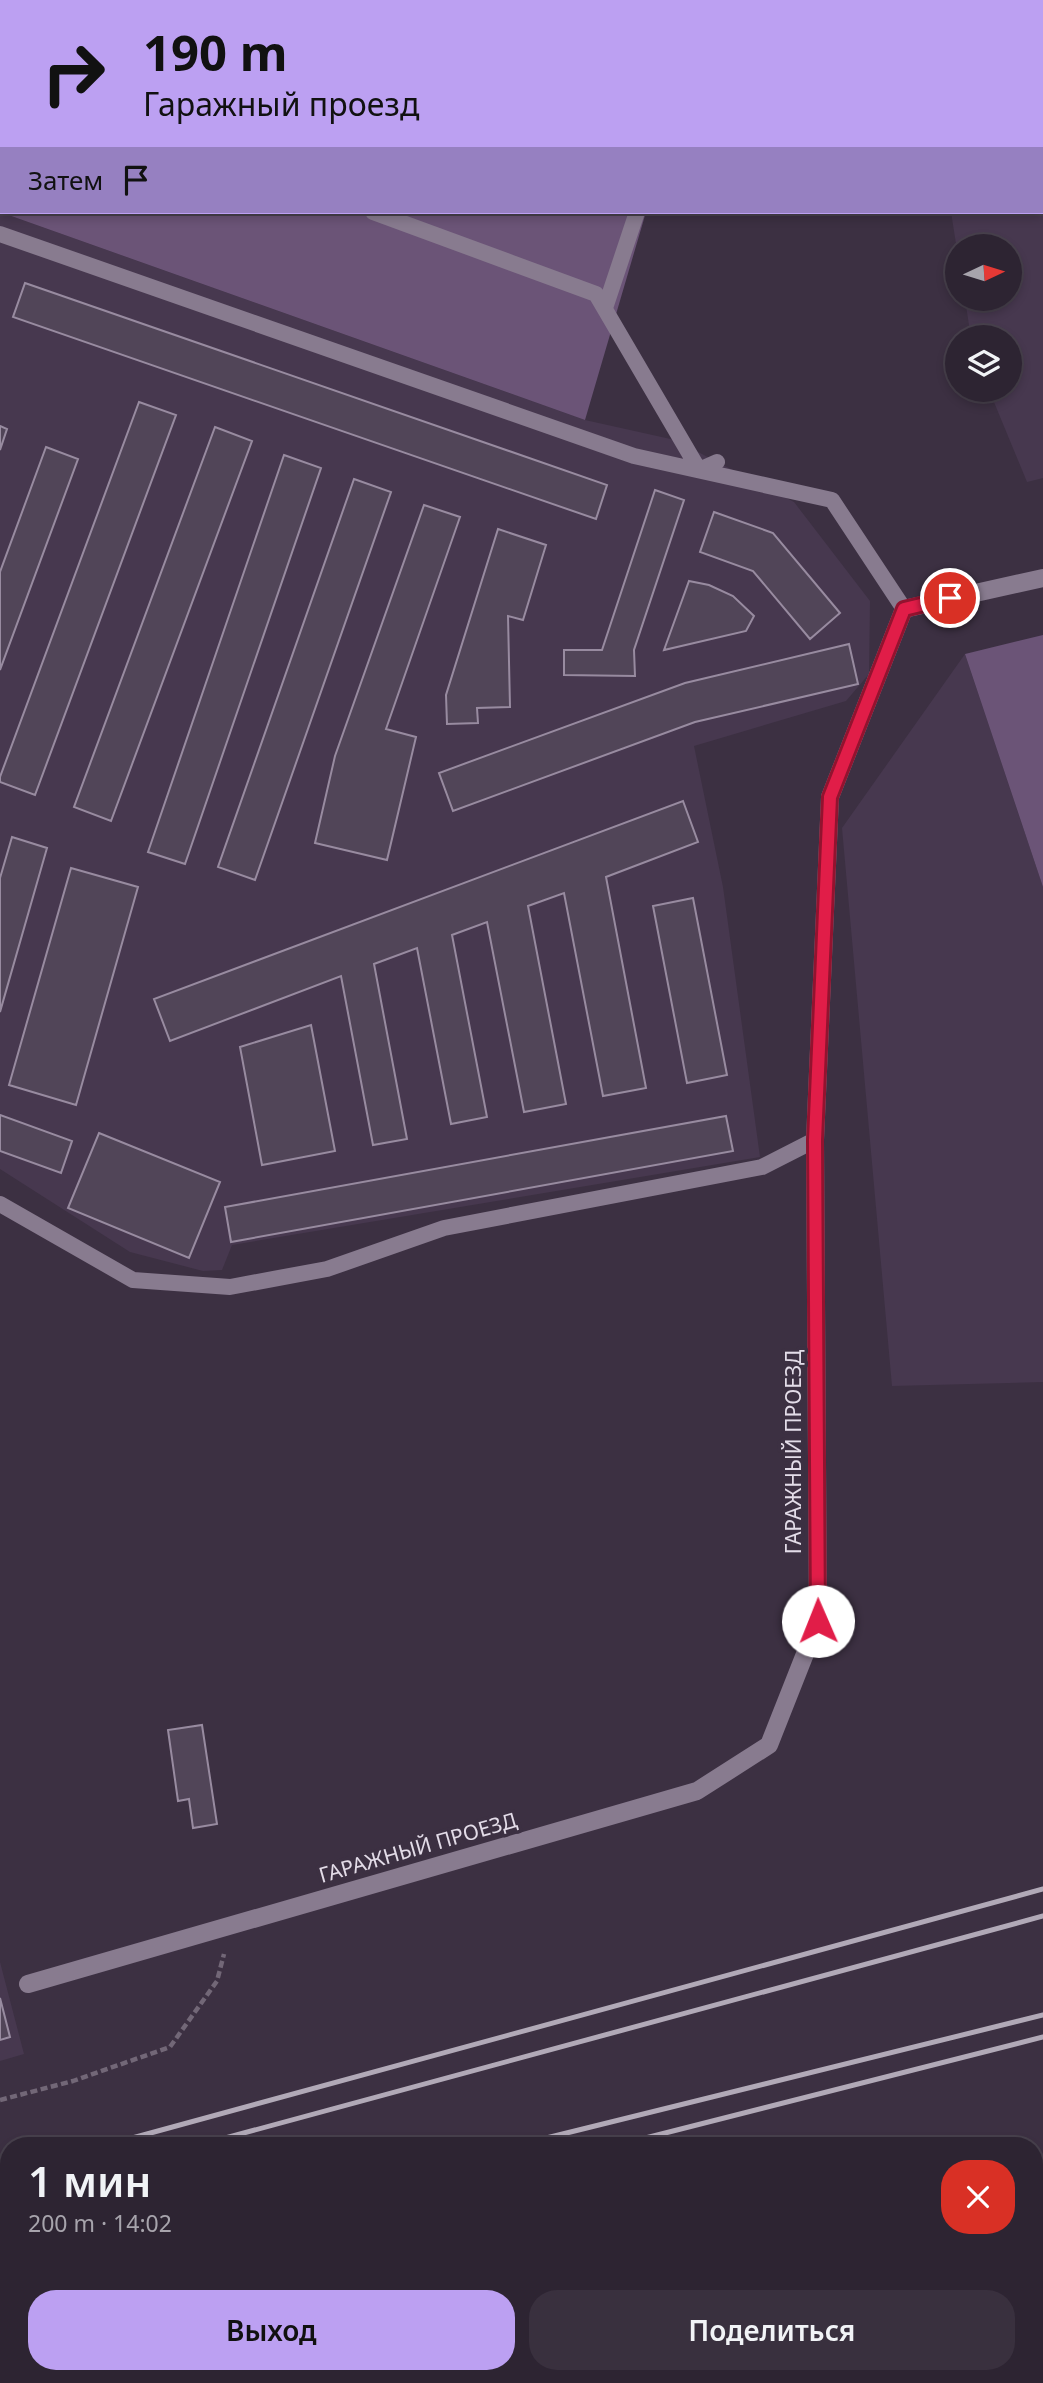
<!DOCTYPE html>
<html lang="ru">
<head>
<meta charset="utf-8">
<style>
  :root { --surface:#2d2432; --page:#39303e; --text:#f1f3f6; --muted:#a7a4ac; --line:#48414d; --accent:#bca0f2 }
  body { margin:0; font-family:"Noto Sans",sans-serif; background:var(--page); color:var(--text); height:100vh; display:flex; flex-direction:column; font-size:26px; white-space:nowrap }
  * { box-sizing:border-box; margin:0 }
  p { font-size:23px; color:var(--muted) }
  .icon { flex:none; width:38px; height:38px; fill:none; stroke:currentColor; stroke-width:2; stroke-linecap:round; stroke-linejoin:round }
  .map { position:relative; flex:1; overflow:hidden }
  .sheet { position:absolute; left:0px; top:2137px; width:1043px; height:247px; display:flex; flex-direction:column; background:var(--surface); border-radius:28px 28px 0 0; box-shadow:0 4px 10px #0003,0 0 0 2px var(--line) }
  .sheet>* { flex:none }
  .top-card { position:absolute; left:0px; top:0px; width:1043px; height:214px; box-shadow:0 4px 10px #0003,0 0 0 2px var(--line); background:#bca0f2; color:#111; overflow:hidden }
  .needle { width:46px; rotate:86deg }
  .controls { position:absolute; left:945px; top:234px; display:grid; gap:14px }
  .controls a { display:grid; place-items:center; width:77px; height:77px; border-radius:50%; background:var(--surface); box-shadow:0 4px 10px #0003,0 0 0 2px var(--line); font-size:35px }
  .pin { position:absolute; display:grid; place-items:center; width:60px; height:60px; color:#fff; margin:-30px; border:4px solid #fff; border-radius:50%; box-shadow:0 2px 7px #0007 }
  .me { position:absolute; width:77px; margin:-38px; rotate:359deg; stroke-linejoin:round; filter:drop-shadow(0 0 5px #0008) }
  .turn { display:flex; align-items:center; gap:24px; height:147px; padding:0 28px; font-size:32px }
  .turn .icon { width:91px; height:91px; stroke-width:2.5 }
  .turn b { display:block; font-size:49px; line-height:60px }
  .then { display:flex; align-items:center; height:66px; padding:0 28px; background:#0003; gap:14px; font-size:26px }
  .round { display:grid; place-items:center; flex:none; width:74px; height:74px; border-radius:28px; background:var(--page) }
  .headline { display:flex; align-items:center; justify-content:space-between; height:119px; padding:0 28px }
  h1 { font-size:42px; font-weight:600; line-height:52px }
  .primary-button { display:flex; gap:14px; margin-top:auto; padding:14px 28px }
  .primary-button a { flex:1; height:80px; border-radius:28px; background:var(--accent); color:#111; font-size:28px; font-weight:600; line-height:80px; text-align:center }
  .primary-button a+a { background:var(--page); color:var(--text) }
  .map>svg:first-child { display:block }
  .built { fill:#47384f }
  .green { fill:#6b5477 }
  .building { fill:#514558; stroke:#988ba0; stroke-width:2 }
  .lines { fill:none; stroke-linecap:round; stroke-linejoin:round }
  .path { stroke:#726777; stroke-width:4.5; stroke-dasharray:7 3.5; stroke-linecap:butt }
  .service { stroke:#887b8f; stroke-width:16 }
  .minor { stroke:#887b8f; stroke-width:18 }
  .rail { stroke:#b1a9b7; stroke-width:5 }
  .route-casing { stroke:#92132f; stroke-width:18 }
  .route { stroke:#e11d48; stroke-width:12 }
  .labels { text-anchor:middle; stroke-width:7; stroke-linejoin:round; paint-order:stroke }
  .street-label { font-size:21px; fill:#e3dce8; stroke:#3c3042 }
</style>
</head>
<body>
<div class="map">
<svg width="1043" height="2383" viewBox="0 0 1043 2383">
  <rect width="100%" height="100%" fill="#3c3042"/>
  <!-- built -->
  <path class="built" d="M983,0H1043V478L1027,482L989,390H1010V338H971L965,299H1010V247H957V250L951,212H1041V2Z
    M0,212L585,420L675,440L794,502L870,601L869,674L846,701L694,746L723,887L760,1157L232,1245L222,1270L203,1271L130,1252L0,1169Z
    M965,654L1043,887V1382L892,1386L842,828Z
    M0,1962L24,2054L0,2061Z
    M1043,2184V2383H111L151,2375H1034V2186Z"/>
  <!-- green -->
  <path class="green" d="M0,0H708L2,2V212H646L585,420L0,212Z
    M1043,635V887L965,654Z"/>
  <!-- building -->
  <path class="building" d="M25,283L607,485L596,519L13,317Z
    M139,402L176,415L35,795L0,782V777Z
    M0,426L7,429L0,450Z
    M215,427L252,441L111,821L74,807Z
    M46,447L78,459L0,670V572Z
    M284,455L321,468L185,864L148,852Z
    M354,479L391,492L255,880L218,867Z
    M655,490L684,500L634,650L635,676L564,675V650H602Z
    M424,505L460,517L386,729L416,737L387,860L315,843L335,756Z
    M714,512L773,533L840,613L810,639L753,571L700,552Z
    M498,529L546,545L523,620L508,616L510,707L477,708L478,723L447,724L446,695Z
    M689,581L709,585L733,596L754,616L746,631L664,650Z
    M849,644L858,684L695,722L453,811L439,773L685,683Z
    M683,801L698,842L606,877L646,1088L603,1096L564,893L528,906L566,1104L524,1112L487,922L452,935L487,1117L451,1124L417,948L374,964L407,1139L373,1145L341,976L170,1041L154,999Z
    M12,837L47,848L0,1012V878Z
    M71,868L138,887L76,1105L9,1085Z
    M693,898L727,1075L687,1083L653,906Z
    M311,1025L335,1151L262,1165L240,1047Z
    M0,1115L72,1141L61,1173L0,1151Z
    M726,1116L733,1151L231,1242L225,1207Z
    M99,1133L220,1182L189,1258L68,1208Z
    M202,1725L217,1824L193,1828L189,1799L178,1801L168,1730Z
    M0,1998L10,2037L0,2040Z
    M864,2375L871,2383H855Z"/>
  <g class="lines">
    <!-- path -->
    <path class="path" d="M0,2100L73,2081L170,2047L217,1981L224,1954"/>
    <!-- service -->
    <path class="service" d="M708,2V0
      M1036,2L1037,0
      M0,75H2
      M1041,101L1043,102
      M373,212L596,294L699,470L717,462
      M0,234L634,456L832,500L904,609
      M605,308L637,212
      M0,1204L133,1280L230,1287L327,1269L444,1228L762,1167L815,1140
      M922,2375L928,2383"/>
    <!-- minor -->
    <path class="minor" d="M28,1984L697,1791L769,1745L818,1621L815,1140L830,797L904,609L1043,578"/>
    <!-- rail -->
    <path class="rail" d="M103,2146L1043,1889
      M196,2146L1043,1916
      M514,2146L1043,2015
      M614,2146L1043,2037
      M0,2174L9,2172
      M0,2199L9,2196
      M0,2274L9,2272
      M0,2300L9,2298"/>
  </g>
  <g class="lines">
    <!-- route casing -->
    <g class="route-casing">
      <path id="route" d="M818,1621L815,1140L830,797L904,609L950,598"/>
    </g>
    <!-- route -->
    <use href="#route" class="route"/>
  </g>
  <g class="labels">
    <!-- street labels -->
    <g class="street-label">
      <text transform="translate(794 1452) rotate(-90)" y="7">ГАРАЖНЫЙ ПРОЕЗД</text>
      <text transform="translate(418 1848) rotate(-16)" y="7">ГАРАЖНЫЙ ПРОЕЗД</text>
    </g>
  </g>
</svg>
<div class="controls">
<a><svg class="needle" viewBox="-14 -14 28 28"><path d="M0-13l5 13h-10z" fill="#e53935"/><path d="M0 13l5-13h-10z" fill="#a7a4ac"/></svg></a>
<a><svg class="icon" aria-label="layers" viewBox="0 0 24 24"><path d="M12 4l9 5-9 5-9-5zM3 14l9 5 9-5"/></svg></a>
</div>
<div class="pin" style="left:950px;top:598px;background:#d93025"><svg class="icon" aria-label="arrive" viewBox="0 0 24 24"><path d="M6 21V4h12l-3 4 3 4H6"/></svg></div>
<svg class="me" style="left:818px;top:1621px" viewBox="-20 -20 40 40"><circle r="19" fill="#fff"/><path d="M0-13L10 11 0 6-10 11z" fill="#e11d48"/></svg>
<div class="top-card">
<div class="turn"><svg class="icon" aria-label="right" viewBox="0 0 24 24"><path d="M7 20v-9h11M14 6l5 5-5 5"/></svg><div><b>190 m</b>Гаражный проезд</div></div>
<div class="then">Затем<svg class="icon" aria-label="arrive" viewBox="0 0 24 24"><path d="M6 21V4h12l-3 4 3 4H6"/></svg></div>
</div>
<section class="sheet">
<div class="headline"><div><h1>1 мин</h1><p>200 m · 14:02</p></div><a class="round" style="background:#d93025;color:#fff"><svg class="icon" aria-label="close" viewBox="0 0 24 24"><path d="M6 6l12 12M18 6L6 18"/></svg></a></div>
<div class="primary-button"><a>Выход</a><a>Поделиться</a></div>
</section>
</div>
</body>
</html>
